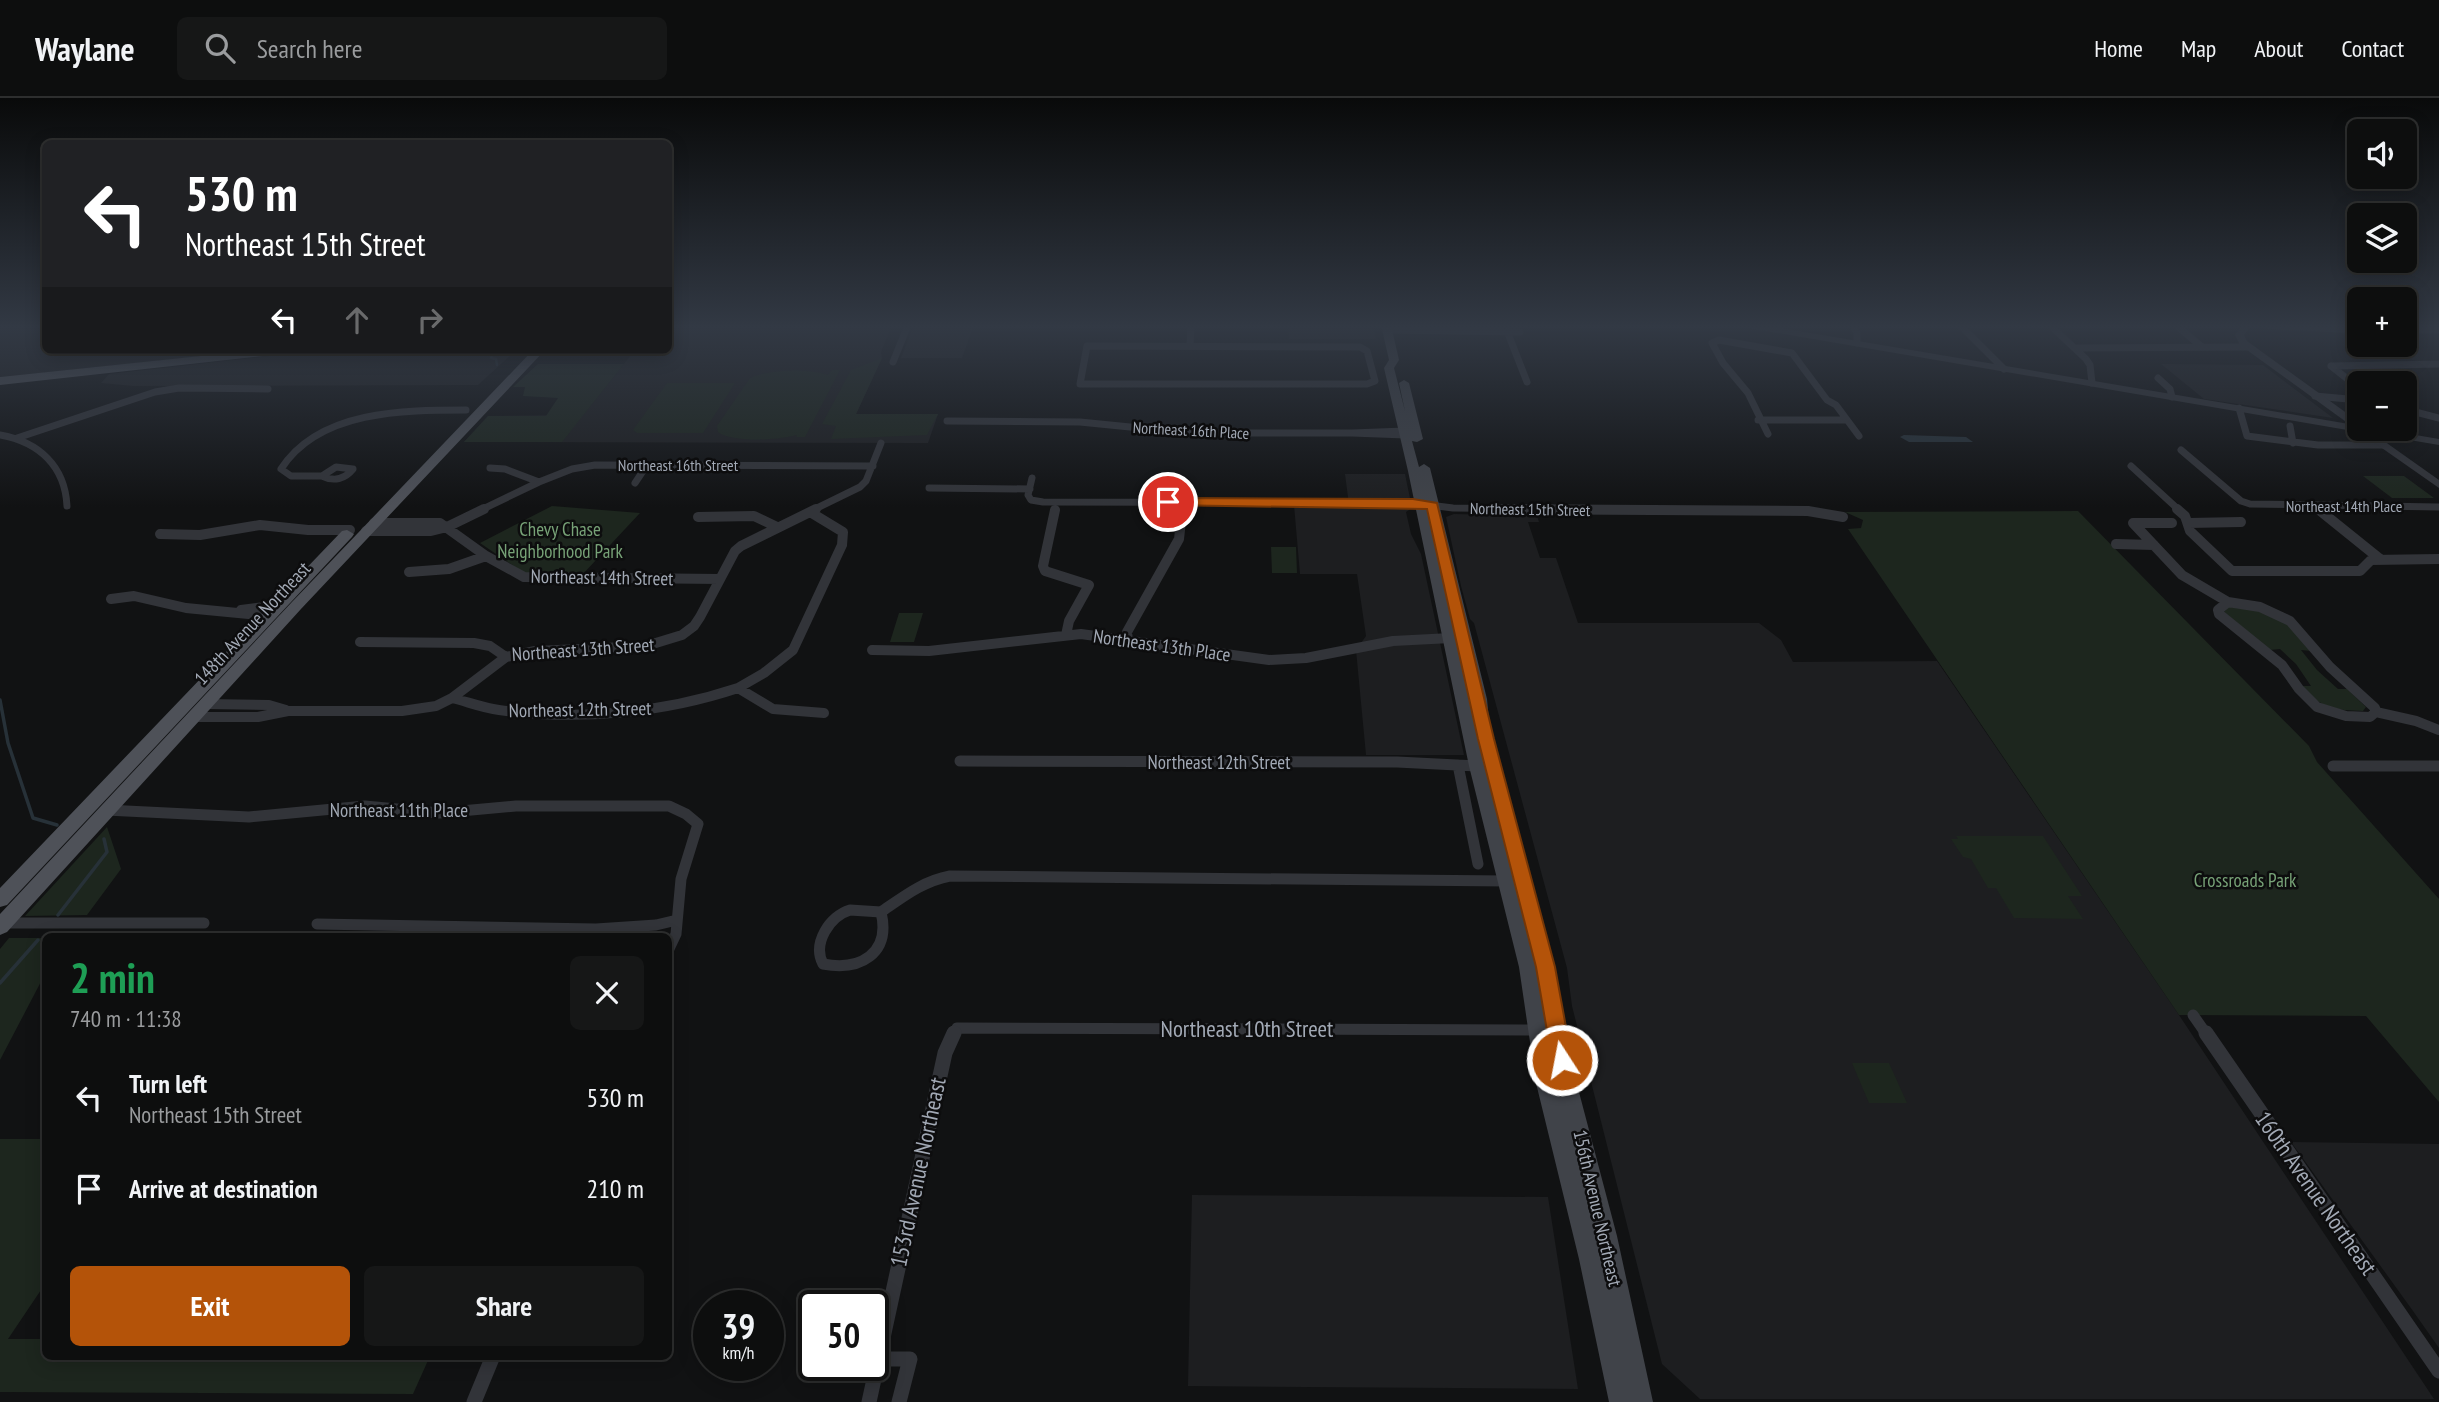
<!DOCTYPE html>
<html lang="en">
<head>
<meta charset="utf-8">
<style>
  :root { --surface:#0d0e0e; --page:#161717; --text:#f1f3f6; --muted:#9a9c9e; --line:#2d2e2e; --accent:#b45309 }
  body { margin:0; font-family:"PT Sans Narrow",sans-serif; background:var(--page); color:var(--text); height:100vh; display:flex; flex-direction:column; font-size:26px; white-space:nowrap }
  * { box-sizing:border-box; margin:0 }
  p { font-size:23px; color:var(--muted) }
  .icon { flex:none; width:38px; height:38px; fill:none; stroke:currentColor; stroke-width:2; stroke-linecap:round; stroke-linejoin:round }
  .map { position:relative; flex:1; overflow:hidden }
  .panel { position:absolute; left:42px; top:835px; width:630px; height:427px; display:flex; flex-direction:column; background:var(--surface); border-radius:10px; box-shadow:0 4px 18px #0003,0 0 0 2px var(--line) }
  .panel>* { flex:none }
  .top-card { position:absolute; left:42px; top:42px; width:630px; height:214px; border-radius:10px; box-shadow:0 4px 18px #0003,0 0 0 2px var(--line); background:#202124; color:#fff; overflow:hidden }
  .buttons { position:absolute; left:2347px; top:21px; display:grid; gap:14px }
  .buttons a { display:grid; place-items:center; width:70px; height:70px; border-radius:10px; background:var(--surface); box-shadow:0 4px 18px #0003,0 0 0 2px var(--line); font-size:35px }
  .speed { position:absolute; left:693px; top:1192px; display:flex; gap:14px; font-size:35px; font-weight:700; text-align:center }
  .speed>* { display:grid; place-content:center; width:91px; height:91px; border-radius:50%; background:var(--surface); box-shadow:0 4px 18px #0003,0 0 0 2px var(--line); line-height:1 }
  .speed small { font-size:18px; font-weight:400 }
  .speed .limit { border:4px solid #111; border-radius:10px; background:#fff; color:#111 }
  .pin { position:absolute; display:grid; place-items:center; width:60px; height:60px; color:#fff; margin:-30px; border:4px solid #fff; border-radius:50%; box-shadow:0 2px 7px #0007 }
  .me { position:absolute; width:77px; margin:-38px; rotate:349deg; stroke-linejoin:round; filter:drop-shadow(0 0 5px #0008) }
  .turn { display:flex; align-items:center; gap:24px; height:147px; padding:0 28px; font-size:32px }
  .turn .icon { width:91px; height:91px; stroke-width:2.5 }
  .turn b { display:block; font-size:49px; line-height:60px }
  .lanes { display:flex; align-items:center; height:66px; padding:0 28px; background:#0003; justify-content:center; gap:35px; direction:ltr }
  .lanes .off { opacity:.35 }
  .round { display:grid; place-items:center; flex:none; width:74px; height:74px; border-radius:10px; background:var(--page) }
  .summary { display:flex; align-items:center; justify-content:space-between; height:119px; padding:0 28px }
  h1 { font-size:42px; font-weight:700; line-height:52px; color:#1e9e55 }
  .action { display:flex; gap:14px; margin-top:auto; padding:14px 28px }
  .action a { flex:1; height:80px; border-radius:10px; background:var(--accent); color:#fff; font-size:28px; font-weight:700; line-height:80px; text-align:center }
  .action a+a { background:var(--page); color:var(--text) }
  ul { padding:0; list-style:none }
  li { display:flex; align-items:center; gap:21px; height:91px; padding:0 28px }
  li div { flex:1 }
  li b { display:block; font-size:26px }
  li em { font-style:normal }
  header { display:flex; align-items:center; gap:42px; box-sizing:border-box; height:98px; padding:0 35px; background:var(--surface); border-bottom:2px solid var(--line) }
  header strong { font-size:33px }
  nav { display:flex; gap:38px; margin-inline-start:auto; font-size:24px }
  .search { width:490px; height:63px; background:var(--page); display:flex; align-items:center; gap:18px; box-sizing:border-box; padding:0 24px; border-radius:10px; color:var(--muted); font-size:26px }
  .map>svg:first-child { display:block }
  .built { fill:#1d1e20 }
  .green { fill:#1d261e }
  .water { fill:#273138 }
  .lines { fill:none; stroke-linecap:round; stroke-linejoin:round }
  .stream-far1 { stroke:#273138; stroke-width:2.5 }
  .stream { stroke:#273138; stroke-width:3.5 }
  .minor-far3 { stroke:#323439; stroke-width:7 }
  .minor-far2 { stroke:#323439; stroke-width:10 }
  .minor-far1 { stroke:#323439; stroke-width:11 }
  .minor { stroke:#323439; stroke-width:15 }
  .tertiary { fill:#323439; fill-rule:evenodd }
  .secondary { fill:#404349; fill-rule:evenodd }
  .primary { fill:#4e5158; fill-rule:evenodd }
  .route { fill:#b45309; stroke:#753606; stroke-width:2 }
  .labels { text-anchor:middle; stroke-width:5; stroke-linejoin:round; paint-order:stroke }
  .far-street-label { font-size:16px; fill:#a2a9b5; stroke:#0d0d0e }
  .park-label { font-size:19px; fill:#77a277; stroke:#0d0d0e }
  .street-label { font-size:19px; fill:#a2a9b5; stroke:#0d0d0e }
  .near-street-label { font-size:23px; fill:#a2a9b5; stroke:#0d0d0e }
</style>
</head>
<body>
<header>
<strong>Waylane</strong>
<div class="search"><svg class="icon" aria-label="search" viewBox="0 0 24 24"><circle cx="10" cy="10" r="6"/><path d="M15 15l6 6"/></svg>Search here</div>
<nav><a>Home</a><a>Map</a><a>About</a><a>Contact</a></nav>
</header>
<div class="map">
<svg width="2439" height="1304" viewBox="0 0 2439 1304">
  <rect width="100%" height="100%" fill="#111213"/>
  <!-- built -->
  <path class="built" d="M0,227H45L46,252H200L196,259L0,279Z
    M669,227H892L881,254L882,260L856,316H938L928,345L464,344L488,318L583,317L635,252H668Z
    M914,227H974L962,260H901Z
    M1288,227H1374L1376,241H1289Z
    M324,252L514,254L478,287L133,288L101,285L109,276Z
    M2161,266L2263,267L2333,320L2204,301Z
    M1345,376H1405L1412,410L1406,414L1411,436L1421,456L1464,657H1366L1356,552L1366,538L1357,476H1300L1294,407H1349Z
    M1454,416L1537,418L1539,424H1528L1540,460H1556L1578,525H1759L1781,542L1793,564L1937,563L2179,917L2434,1301H1700L1662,1266L1572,908L1567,870L1474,525L1470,521L1461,488L1446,419Z
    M2291,1044L2439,1046V1250L2413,1213Z
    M1192,1097L1548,1099L1578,1291L1188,1288Z"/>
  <!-- green -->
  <path class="green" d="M882,260L856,316H938L927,337L831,341L836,328L822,326L851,272Z
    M538,266H624L562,344H464L488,318H546L558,300L523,298L525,289H513Z
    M832,272H840L805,339H796L797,337C779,342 732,345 718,334L717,328L750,280C771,271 807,270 828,277Z
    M667,285H735L703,335H637L633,332Z
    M2363,378H2404L2434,400H2392Z
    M552,408L640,415L583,476L524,475L480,445Z
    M2078,413L2309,648L2317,664L2439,801V1004L2366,918L2179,917L1848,431L1861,430L1863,422L1845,414Z
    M1271,449H1296L1297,475H1272Z
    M2241,507L2286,523L2311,553L2301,552L2317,572L2338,591H2347L2366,609L2363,613C2335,612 2321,611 2302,588H2311L2296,566L2280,551L2270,552L2224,514L2229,508Z
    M899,515H923L914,544H890Z
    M107,729L121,771L87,817L25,818Z
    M1956,738H2043L2082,798H2068L2083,821L2014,820L1996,790H1988L1971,761L1963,759L1951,741H1958Z
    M9,840H45V876L0,962V851Z
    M1852,965H1889L1907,1005H1869Z
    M0,1041H46L45,1186L8,1241H45L46,1258H430L413,1296L0,1294Z"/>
  <!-- water -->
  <path class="water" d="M1904,337L1966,339L1973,344H1909L1900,339Z"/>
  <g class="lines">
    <!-- stream-far1 -->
    <path class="stream-far1" d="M494,252L491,260L496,261L497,267"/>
    <!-- stream -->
    <path class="stream" d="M0,602L8,645L33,720L57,727
      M58,817L107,754L104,741
      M0,885L38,842"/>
    <!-- minor-far3 -->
    <path class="minor-far3" d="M1853,227L1857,235V245
      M1960,227L2004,271
      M2050,227L2086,261L2090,267L2092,285
      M2176,227L2202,249
      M2263,227L2359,232
      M1388,232L1520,234
      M2404,232H2439
      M1507,233L1527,284
      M1087,248L1360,249L1367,253L1375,283L1367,286H1080Z
      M1190,248L1191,227
      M2077,250L2247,249
      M893,264L908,227
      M2331,268L2439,266
      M2331,268L2359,290
      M2158,280L2170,291L2172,299
      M2315,298L2359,302
      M2239,310L2247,338L2318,347H2384
      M2404,311L2439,320
      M1758,322H1846
      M947,323L1080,324L1190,335H1352
      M2290,328L2293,345
      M1405,333L1352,335L1406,337
      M1768,336L1748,295L1723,265L1712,245L1719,242L1792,255L1827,302L1836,307L1859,338
      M0,337C39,344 65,368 67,408
      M17,340L155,294L179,290L268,291
      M2181,352L2241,403L2250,406L2439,409
      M2131,368L2179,412
      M336,369L353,371C345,381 334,384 322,378Z
      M490,370L505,371L539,384L572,371L595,367L873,368
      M322,378H291L281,371C319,312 404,312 466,312
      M1032,380L1028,397L1031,402L1043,404L1413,405L1453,410L1668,412
      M635,385L647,367
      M929,390L1030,391
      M2315,408L2320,412
      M481,412L539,384
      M813,412L860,389L866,383L881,345"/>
    <!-- minor-far2 -->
    <path class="minor-far2" d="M1485,411L1808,413L1843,419
      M2177,411L2185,418L2190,433L2232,473H2360L2371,462L2439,461
      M2318,411L2380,461
      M1055,412L1043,468L1045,473L1089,487L1069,523L1066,537
      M698,419L754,418L777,429
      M374,425H440L486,458
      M2172,425H2133L2182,477L2228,504
      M2189,425L2241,424
      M366,433H431L447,429L484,411
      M160,436L200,437L260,427L308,432H350
      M2116,446L2154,447
      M409,474L449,471L486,458L524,479L720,481
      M111,501L134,498L186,510L270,518
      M2228,504L2260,509L2290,523L2330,569L2375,610L2376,614L2370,619L2346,618L2317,609L2299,591L2282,567L2219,516L2218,512Z
      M241,512L280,507
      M1128,542L1127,534L1179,441L1182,414H1146
      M360,544L474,545L490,548L506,559L535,553L646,548L682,537L694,528L700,519L735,453L741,448L816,411
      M872,552L929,553L1081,536L1269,562L1306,560L1393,543L1451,540
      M738,590L764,575L793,552L842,447L843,434L810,414
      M452,600L506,559
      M206,606L269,607L286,612
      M2376,614L2416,623L2439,632
      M195,619H258L288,613H402L436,608L452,600C468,604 483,610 499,612C578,623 663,615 738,590L773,611L824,615"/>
    <!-- minor-far1 -->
    <path class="minor-far1" d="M960,663L1397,664L1477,668
      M1458,667L1478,766
      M2333,668H2439
      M106,712L249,719L365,708L439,715L516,708H669L686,716L698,726L681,781L676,836L668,853
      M850,812L881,814C891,856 860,873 823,866C812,845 830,818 850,812Z
      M881,814C903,799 923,783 950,778L1507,783
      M4,825H204
      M317,826L596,831L656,827L677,822
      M2193,917L2207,937
      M954,937L957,930L1537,932"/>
    <!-- minor -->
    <path class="minor" d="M2206,935L2439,1273
      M877,1261H910L899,1304
      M474,1304L493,1258
      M869,1304L945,955L954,935"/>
    <!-- tertiary -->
    <path class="tertiary" d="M1744,227H1763L2349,326L2240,247L2235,237L2242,227H2251L2244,237L2247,243L2359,324V331H2381L2439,341V347L2374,336L2439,382V390L2359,334L1748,230Z"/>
    <!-- secondary -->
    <path class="secondary" d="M1381,227H1391L1399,262L1394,270L1405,313L1399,285L1404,282L1409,285L1423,341L1417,344L1412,343L1419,369L1424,366L1430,370L1487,601L1489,622L1554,869L1575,979L1617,1138L1653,1304H1609L1579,1161L1536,985L1519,869L1469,668L1408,373L1384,270L1389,262ZM1444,483L1471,601L1472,611Z"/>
    <!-- primary -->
    <path class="primary" d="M259,252H297L291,255L0,287V279Z
      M533,252H545L301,511L7,834L0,837V816L291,505Z
      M347,432L354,436L352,439L7,807L0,809V790L342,433Z"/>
  </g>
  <!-- sky -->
  <linearGradient id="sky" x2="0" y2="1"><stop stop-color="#090a0a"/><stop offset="0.56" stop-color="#323944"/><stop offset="1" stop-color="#323944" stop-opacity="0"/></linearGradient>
  <rect width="2439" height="409" fill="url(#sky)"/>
  <!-- route -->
  <path class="route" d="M1168,400L1413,401L1437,405L1494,641L1555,869L1572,962L1569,968L1562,971L1555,968L1552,962L1536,869L1478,641L1427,411L1164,407V401Z"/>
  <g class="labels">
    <!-- far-street labels -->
    <g class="far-street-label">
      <text transform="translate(1191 332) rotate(3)" y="6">Northeast 16th Place</text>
      <text x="678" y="373">Northeast 16th Street</text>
      <text x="2344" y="414">Northeast 14th Place</text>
      <text transform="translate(1530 411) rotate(1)" y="6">Northeast 15th Street</text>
    </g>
    <!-- park labels -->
    <g class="park-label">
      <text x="560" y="438">Chevy Chase<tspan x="560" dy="22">Neighborhood Park</tspan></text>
      <text x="2245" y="789">Crossroads Park</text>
    </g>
    <!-- street labels -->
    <g class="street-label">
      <text transform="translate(602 479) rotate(1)" y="7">Northeast 14th Street</text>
      <text transform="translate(252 525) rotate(-47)" y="7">148th Avenue Northeast</text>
      <text transform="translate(1162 547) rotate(8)" y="7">Northeast 13th Place</text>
      <text transform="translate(583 551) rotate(-4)" y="7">Northeast 13th Street</text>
      <text transform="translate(580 611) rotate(-1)" y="7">Northeast 12th Street</text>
      <text x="1219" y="671">Northeast 12th Street</text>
      <text x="399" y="719">Northeast 11th Place</text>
      <text transform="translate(1598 1110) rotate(77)" y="7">156th Avenue Northeast</text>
    </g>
    <!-- near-street labels -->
    <g class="near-street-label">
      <text x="1247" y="939">Northeast 10th Street</text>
      <text transform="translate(918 1074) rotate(-78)" y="8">153rd Avenue Northeast</text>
      <text transform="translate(2316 1095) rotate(55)" y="8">160th Avenue Northeast</text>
    </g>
  </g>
</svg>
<div class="buttons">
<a><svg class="icon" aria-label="sound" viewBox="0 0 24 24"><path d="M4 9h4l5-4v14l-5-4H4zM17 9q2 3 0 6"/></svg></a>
<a><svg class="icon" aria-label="layers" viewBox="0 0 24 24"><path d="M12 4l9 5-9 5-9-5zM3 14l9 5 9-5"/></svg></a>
<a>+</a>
<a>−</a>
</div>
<div class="speed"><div>39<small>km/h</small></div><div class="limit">50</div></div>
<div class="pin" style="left:1168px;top:404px;background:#d93025"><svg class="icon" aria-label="arrive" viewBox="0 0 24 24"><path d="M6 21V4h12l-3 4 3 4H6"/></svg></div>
<svg class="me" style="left:1562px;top:962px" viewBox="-20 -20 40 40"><circle r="17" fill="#b45309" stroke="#fff" stroke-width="3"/><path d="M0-11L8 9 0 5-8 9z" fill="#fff"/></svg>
<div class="top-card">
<div class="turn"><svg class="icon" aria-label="left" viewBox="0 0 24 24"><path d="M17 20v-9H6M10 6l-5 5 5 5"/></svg><div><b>530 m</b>Northeast 15th Street</div></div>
<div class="lanes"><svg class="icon" aria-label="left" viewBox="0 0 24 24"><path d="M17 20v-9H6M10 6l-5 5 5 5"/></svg><svg class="icon off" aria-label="ahead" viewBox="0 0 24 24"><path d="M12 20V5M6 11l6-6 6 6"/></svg><svg class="icon off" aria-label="right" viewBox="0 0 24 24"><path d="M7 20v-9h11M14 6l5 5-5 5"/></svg></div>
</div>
<section class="panel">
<div class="summary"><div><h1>2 min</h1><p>740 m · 11:38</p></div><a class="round"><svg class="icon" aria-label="close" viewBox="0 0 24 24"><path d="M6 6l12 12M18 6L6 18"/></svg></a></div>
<ul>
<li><svg class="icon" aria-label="left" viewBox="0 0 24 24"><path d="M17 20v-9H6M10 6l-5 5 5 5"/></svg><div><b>Turn left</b><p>Northeast 15th Street</p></div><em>530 m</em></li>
<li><svg class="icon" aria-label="arrive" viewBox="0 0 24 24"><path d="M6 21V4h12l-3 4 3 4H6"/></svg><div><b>Arrive at destination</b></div><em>210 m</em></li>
</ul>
<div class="action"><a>Exit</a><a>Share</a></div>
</section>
</div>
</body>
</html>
